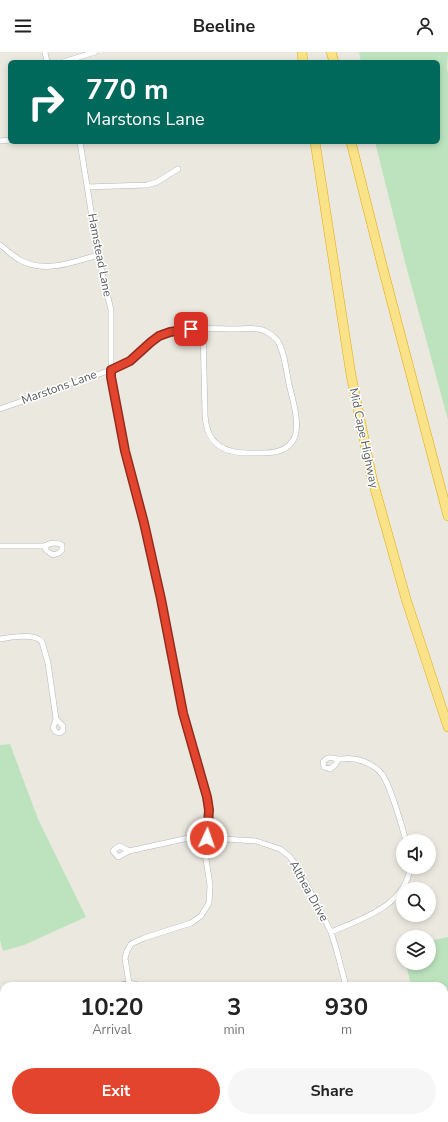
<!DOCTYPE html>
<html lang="en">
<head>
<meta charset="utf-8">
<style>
  :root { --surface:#fff; --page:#f6f6f6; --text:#222; --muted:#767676; --accent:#e3442d }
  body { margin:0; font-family:"Nunito Sans",sans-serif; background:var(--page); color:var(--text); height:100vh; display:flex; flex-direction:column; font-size:15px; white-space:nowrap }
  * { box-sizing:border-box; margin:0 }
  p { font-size:13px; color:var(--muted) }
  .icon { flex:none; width:22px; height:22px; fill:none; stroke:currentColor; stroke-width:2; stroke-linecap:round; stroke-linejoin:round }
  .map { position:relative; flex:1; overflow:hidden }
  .details { position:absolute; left:0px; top:930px; width:448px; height:140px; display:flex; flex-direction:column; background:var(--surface); border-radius:12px 12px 0 0; box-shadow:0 2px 6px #0003 }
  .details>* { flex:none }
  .guide { position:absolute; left:8px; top:8px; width:432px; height:84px; border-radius:6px; box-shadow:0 2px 6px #0003; background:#00695c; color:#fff; overflow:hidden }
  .controls { position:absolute; left:396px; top:782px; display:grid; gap:8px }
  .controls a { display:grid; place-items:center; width:40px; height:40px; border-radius:50%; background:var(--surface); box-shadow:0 2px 6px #0003; font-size:20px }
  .pin { position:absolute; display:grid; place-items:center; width:34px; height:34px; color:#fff; margin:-17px; border-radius:8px; box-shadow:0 2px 6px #0006 }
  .me { position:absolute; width:44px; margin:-22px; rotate:3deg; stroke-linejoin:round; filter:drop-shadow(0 0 3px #0008) }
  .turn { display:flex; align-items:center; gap:14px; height:84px; padding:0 12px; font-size:18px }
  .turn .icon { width:52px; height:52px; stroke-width:2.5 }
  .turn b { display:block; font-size:28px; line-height:34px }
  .eta { display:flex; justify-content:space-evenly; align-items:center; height:68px; text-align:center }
  .eta b { font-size:24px; font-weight:700; line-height:28px }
  .action { display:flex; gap:8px; margin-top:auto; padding:8px 12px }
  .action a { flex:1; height:46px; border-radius:24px; background:var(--accent); color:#fff; font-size:16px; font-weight:700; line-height:46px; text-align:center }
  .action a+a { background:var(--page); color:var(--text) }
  header { display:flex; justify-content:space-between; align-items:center; height:52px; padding:0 12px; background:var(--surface); font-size:18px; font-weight:700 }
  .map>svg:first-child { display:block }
  .green { fill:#bce3be }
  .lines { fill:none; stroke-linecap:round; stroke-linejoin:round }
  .street-casing { stroke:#b5b7bc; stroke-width:6 }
  .secondary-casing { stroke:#b5b8be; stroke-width:8 }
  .highway-casing { stroke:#e4a907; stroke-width:10 }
  .street { stroke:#fff; stroke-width:5 }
  .secondary { stroke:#fff; stroke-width:7 }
  .highway { stroke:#f9e288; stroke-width:9 }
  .route-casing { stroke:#942c1d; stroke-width:10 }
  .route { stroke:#e3442d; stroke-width:7 }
  .labels { text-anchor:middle; stroke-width:3; stroke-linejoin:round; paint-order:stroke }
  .street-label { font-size:12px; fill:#585b60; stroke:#fff }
</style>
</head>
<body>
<header><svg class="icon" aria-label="menu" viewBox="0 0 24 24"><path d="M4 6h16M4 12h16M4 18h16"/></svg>Beeline<svg class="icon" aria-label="person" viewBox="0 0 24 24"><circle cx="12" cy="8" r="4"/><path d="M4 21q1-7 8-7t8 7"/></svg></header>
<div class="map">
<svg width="448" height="1070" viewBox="0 0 448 1070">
  <rect width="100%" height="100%" fill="#ebe9df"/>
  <!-- green -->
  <path class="green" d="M359,0H448C448,8 446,14 448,21V368L405,210L375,90H438V10H361Z
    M10,692L38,767L86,865L24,893L3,899L0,888V693Z
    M448,885V1040L444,1041V934H411L406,911H429V889Z
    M444,1050H446L448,1052V1070H364L386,1066H444Z
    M270,1066H316L338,1070H272Z"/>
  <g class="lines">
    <!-- street casing -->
    <g class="street-casing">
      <path id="street" d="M45,0L47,10
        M63,10L95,0
        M0,89L10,88
        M80,90L98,203L111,258V325L113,337L125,399L144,471L154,516L183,661L205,736L209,753L205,801L210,833L209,851L201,864L191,871L144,886L131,892L127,899L125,906L129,931
        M87,135L147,133L157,130L178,117
        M0,193C7,198 13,204 20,208C45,222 73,210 98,203
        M0,357L125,313C138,305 146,290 159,283C178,274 214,277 235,277C242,277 251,276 259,277C265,278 273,283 277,288C285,300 286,319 289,332C296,362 310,400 264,401C253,401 241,402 231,399C213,395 206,380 205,363L203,277
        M0,494H44C50,491 56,489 62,493V498L59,501L53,503L47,499L44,494
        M0,587C10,585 36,581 42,590L48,611L56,667L53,676L56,680L59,681L63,679V674L56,667
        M338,708L335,713L330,717L324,715L323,710C329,702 335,708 343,707C356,705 373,711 382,722C390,733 402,774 406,789
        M129,799L120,794L115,797L113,799L118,805L129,799L193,785L256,789L280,797L290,805L298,816L331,880L336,896L346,934
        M331,880C361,867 406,854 410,815
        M116,934L129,931L143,934
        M0,963L4,962"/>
    </g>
    <!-- secondary casing -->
    <g class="secondary-casing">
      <path id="secondary" d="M444,1047L448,1046
        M330,1066L354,1069L371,1066
        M151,1070L161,1066"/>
    </g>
    <!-- highway casing -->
    <g class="highway-casing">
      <path id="highway" d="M302,0L303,10
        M331,0L334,10
        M315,90L351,323L372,426L406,547L448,675
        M351,90L381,209L448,464"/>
    </g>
    <!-- street -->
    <use href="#street" class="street"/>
    <!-- secondary -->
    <use href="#secondary" class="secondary"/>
    <!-- highway -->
    <use href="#highway" class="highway"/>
  </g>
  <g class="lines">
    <!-- route casing -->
    <g class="route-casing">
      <path id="route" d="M191,277L170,280L159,284L151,290L130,309L111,318V325L125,399L144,471L161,547L183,661L207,745L209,758L207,786"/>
    </g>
    <!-- route -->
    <use href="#route" class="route"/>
  </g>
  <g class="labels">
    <!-- street labels -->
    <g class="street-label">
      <text transform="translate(100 203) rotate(79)" y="4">Hamstead Lane</text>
      <text transform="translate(59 335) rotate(-20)" y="4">Marstons Lane</text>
      <text transform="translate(364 386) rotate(78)" y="4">Mid Cape Highway</text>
      <text transform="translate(309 839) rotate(61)" y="4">Althea Drive</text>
    </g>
  </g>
</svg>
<div class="controls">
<a><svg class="icon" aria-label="sound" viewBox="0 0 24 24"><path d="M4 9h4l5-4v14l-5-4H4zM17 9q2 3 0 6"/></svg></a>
<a><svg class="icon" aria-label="search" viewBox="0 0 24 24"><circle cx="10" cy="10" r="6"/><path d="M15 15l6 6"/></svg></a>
<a><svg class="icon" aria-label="layers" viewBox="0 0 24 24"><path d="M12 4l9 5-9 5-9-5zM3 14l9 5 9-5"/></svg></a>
</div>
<div class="pin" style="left:191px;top:277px;background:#d93025"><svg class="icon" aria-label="arrive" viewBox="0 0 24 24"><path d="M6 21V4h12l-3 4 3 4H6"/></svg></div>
<svg class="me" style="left:207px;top:786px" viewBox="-20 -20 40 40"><circle r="17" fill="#e3442d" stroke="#fff" stroke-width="3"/><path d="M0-11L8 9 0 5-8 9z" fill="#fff"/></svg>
<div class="guide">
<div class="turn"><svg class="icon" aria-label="right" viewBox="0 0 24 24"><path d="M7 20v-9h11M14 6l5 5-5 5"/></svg><div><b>770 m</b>Marstons Lane</div></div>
</div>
<section class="details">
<div class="eta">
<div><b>10:20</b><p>Arrival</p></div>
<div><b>3</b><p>min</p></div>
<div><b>930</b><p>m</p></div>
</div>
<div class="action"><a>Exit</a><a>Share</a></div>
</section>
</div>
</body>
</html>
